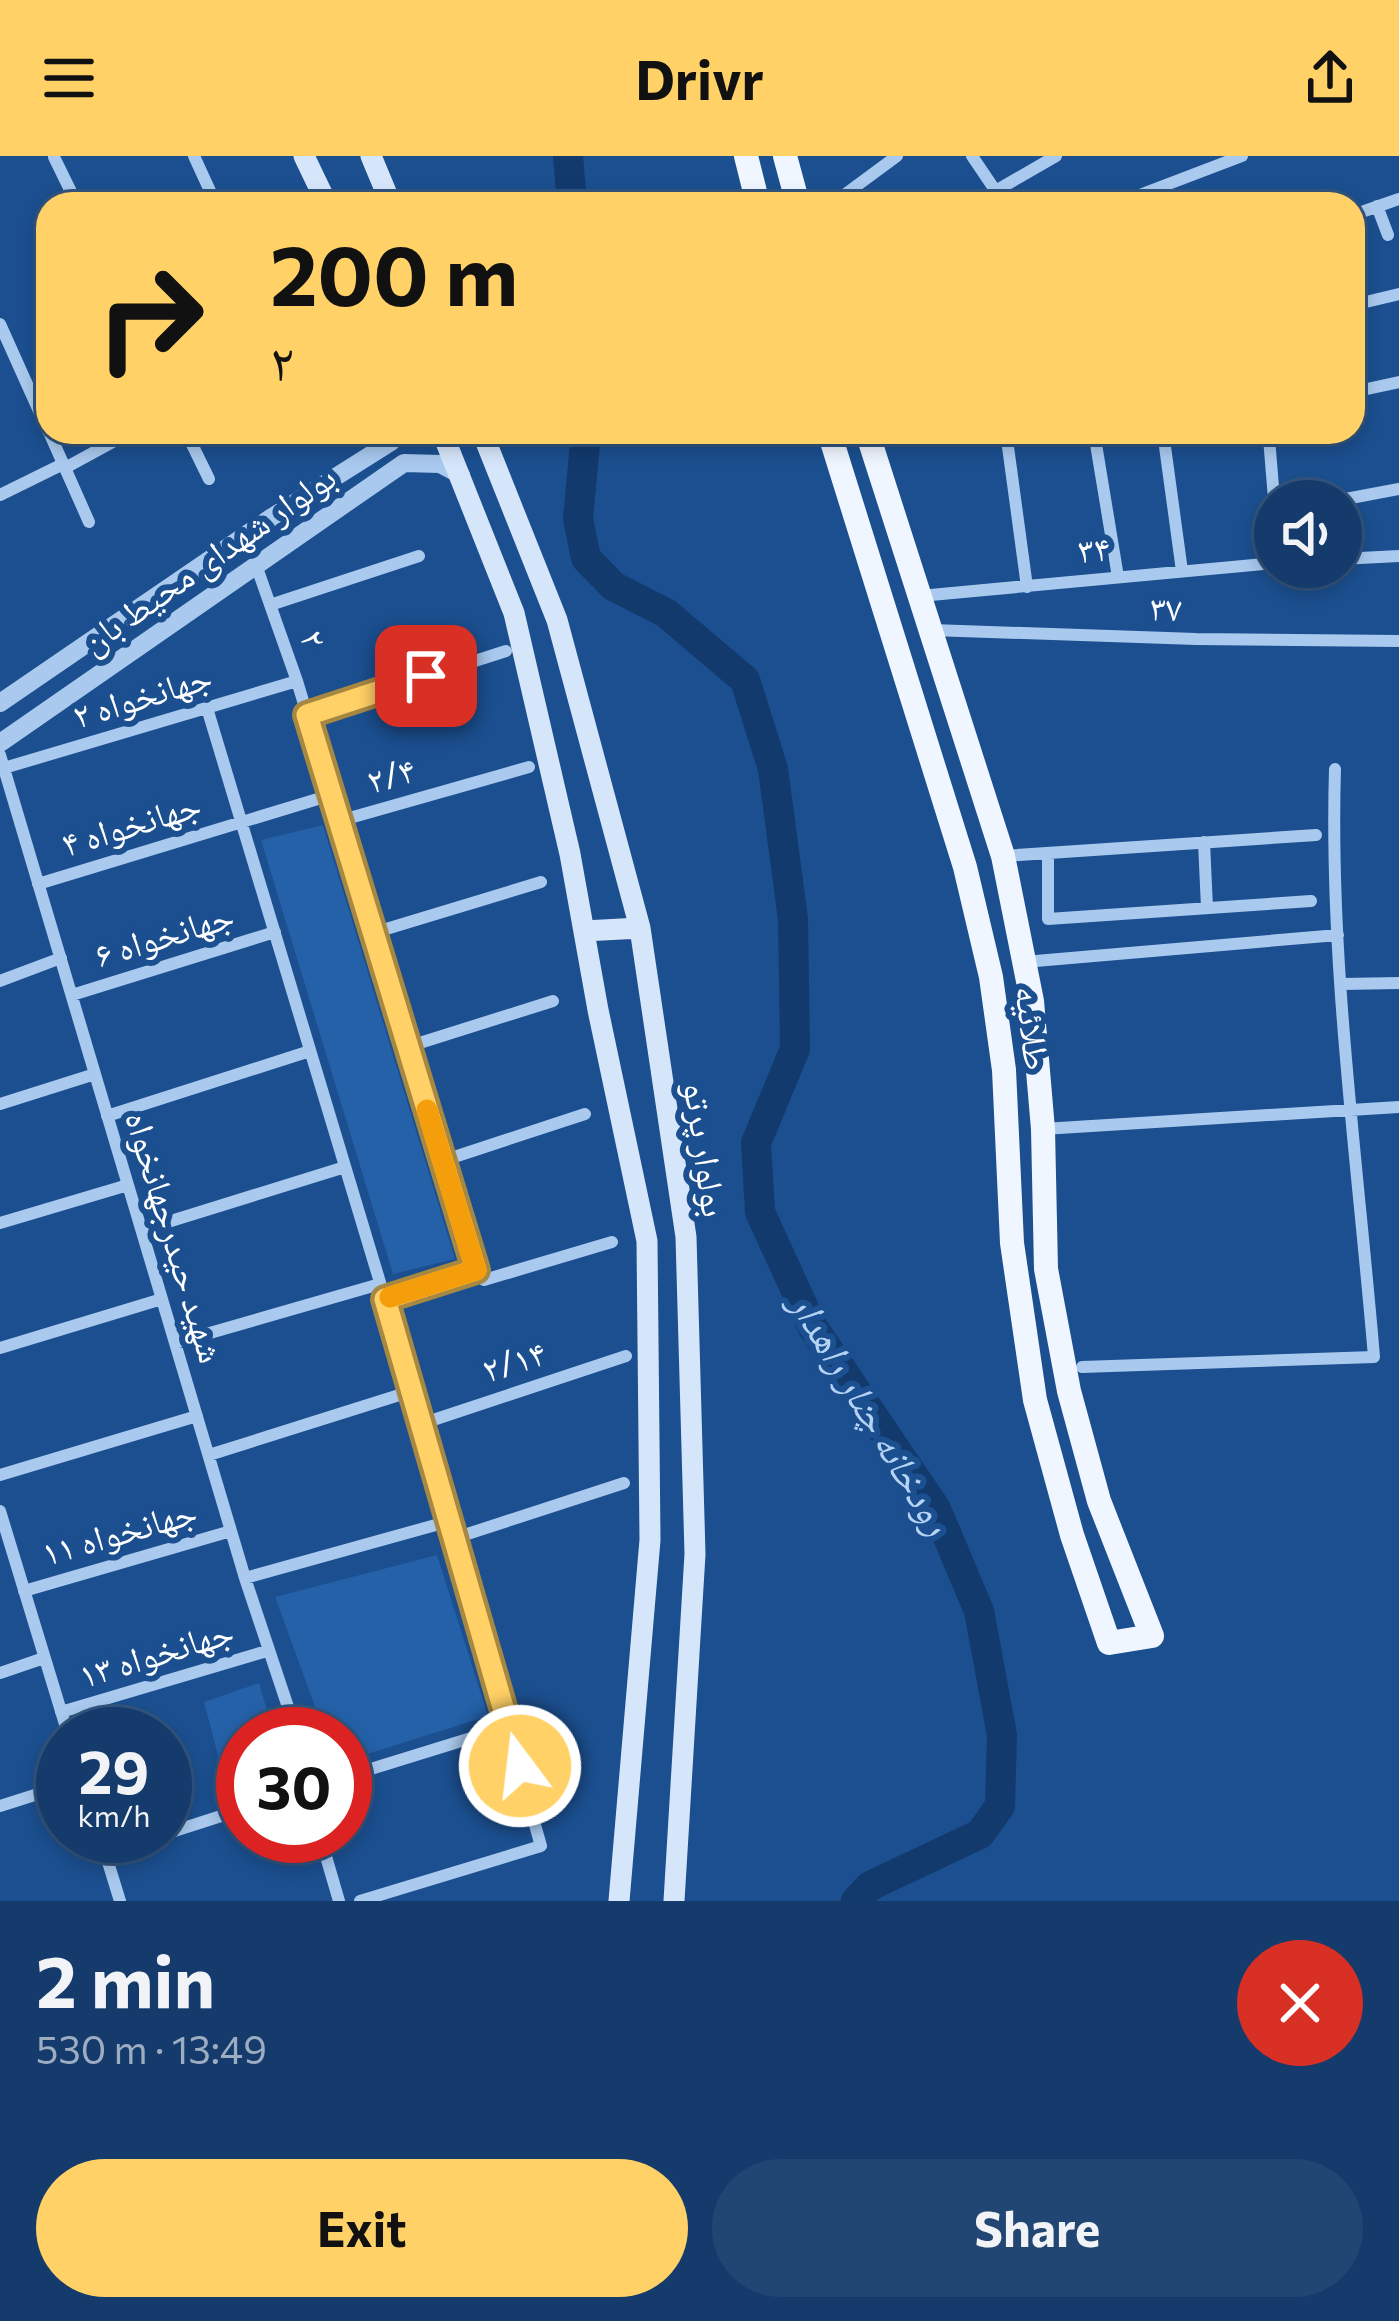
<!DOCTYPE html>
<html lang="en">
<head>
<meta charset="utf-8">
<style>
  :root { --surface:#143b6b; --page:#214673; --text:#f1f3f6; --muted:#9dadc1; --line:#33557e; --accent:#ffd166 }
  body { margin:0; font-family:Commissioner,"Noto Naskh Arabic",sans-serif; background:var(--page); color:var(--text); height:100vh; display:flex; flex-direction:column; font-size:45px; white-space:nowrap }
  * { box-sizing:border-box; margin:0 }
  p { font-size:39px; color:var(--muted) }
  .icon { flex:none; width:66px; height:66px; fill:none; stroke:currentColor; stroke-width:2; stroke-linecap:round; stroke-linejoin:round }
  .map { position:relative; height:1745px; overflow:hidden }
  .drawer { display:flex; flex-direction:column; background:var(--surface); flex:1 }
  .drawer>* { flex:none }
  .guide { position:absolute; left:36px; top:36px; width:1329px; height:252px; border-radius:36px; box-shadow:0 6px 18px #0003,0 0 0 3px var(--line); background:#ffd166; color:#111; overflow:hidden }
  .buttons { position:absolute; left:1254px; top:324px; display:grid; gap:24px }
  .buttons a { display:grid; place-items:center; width:108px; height:108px; border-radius:50%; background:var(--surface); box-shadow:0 6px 18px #0003,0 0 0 3px var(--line); font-size:60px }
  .speed { position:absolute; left:36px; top:1551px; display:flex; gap:24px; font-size:60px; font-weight:700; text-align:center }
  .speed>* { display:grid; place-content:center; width:156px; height:156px; border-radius:50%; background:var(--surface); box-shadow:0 6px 18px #0003,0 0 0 3px var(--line); line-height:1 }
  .speed small { font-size:30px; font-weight:400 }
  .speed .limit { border:18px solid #d22; background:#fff; color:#111 }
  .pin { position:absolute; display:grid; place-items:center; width:102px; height:102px; color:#fff; margin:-51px; border-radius:24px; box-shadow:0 6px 18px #0006 }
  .me { position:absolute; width:132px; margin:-66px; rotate:345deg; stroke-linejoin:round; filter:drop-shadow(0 0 9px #0008) }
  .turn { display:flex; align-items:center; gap:42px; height:252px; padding:0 36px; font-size:54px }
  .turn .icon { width:156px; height:156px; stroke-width:2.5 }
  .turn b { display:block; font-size:84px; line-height:102px }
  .round { display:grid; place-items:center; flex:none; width:126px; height:126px; border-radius:63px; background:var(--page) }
  .overview { display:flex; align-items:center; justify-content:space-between; height:204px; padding:0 36px }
  h1 { font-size:72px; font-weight:700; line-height:90px }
  .button { display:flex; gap:24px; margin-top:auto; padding:24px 36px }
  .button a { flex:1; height:138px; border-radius:72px; background:var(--accent); color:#111; font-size:48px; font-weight:700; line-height:138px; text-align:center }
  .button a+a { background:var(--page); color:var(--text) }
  header { display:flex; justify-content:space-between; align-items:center; height:156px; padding:0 36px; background:var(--accent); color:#111; font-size:54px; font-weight:700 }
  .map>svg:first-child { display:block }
  .green { fill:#2461a8 }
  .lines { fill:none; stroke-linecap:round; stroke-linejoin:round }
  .river { stroke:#123a6d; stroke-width:30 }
  .minor { stroke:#a9c9ee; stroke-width:12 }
  .tertiary { stroke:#a9c9ee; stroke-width:18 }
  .secondary { stroke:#d6e6fa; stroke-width:21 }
  .primary { stroke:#f0f6ff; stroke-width:24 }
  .route-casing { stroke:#a68842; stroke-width:30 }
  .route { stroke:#ffd166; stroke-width:21 }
  .slow { stroke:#f59e0b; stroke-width:21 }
  .labels { text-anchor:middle; stroke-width:12; stroke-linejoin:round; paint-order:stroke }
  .street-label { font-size:36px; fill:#fff; stroke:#1b4f8f }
  .water-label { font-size:39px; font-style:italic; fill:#b5d3f5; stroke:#1b4f8f }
</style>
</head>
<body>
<header><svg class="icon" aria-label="menu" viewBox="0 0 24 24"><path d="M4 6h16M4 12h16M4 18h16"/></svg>Drivr<svg class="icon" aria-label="share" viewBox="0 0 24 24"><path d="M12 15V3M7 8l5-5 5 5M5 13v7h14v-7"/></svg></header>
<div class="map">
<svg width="1399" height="1745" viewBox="0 0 1399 1745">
  <rect width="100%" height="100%" fill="#1b4f8f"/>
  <!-- green -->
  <path class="green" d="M323,669L455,1103L393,1118L261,684Z
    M437,1399L488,1560L345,1605V1578H325L275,1441Z
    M259,1527L274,1578H243V1636L229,1641L204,1546Z"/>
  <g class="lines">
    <!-- river -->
    <path class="river" d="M568,0L572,48
      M586,276L578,363L586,402L613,430L666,457L745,524L773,613L793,763L795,893L756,987L760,1056L812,1170L936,1353L979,1455L1002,1579L1000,1650L980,1678L870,1730L856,1745"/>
    <!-- minor -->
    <path class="minor" d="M194,0L216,48
      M972,0L995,34
      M54,1L77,48
      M832,48L897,0
      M973,48L1056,0
      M1116,48L1242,0
      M1377,50L1388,79
      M1353,59L1399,43
      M1353,149L1399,138
      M0,168L48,275
      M1353,236L1399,226
      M49,276L89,366
      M186,276L209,323
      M1006,276L1027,431
      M1094,276L1118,421
      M1163,276L1182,415
      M1269,282L1275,355
      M65,312L131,276
      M0,339L63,308
      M1335,345L1399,333
      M1341,403L1399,400
      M256,409L297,525L476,1115L385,1143L541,1690L360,1745
      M920,440L1275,407
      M270,449L419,400
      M932,474L1196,483L1399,485
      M207,552L385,1143
      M307,559L506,495
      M0,599L245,1422L297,1578
      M4,612L297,525
      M339,665L529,611
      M1204,686L1207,752
      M1048,697V763L1311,745
      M1003,700L1316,679
      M38,728L331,639
      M373,777L541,726
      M1024,806L1338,779
      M0,825L61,802
      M1342,828L1399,827
      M72,839L275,776
      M407,891L553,845
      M0,948L95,918
      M107,960L310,895
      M1043,973L1399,951
      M442,1005L585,958
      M0,1067L128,1029
      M142,1074L345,1011
      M476,1115L484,1124L612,1086
      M175,1187L380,1128
      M0,1192L162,1143
      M1082,1211L1374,1201C1358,1009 1329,805 1335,613
      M421,1268L626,1200
      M209,1299L412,1235
      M0,1319L197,1260
      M0,1355L68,1578
      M455,1382L624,1327
      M245,1422L450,1365
      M24,1435L231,1375
      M0,1517L44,1502
      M61,1556L267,1495
      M345,1621L510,1570
      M0,1650L63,1630
      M165,1678L243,1653
      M100,1680L120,1745
      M320,1680L339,1745
      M105,1697L160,1680"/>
    <!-- tertiary -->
    <path class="tertiary" d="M0,547L272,361L391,286L400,276
      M0,587L404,307L440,308L461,319"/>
    <!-- secondary -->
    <path class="secondary" d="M304,0L327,48
      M371,0L391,48
      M442,276L514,457L570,698L598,854L647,1085L650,1384L619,1745
      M482,276L557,464L640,772L686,1081L695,1398L674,1745
      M584,775L640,772"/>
    <!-- primary -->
    <path class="primary" d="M746,0L758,48
      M785,0L798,48
      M829,276L965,711L991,821L1004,914L1012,1087L1035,1244L1072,1379L1109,1487L1152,1480L1099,1345L1069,1235L1046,1113L1043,973L1032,845L1003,700L867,276"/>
  </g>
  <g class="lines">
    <!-- route casing -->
    <g class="route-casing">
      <path id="route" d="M426,520L307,559L476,1114L385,1143L520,1610"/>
    </g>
    <!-- route -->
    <use href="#route" class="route"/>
    <!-- slow -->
    <path class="slow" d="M390,1141L476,1114L427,954"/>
  </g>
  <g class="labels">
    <!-- street labels -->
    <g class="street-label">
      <text transform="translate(1094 393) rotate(-6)" y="13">۳۴</text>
      <text transform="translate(208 403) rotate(-35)" y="13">بولوار شهدای محیط بان</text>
      <text transform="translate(1166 452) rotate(2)" y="13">۳۷</text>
      <text transform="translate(314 483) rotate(71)" y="13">۲</text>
      <text transform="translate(142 540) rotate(-17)" y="13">جهانخواه ۲</text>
      <text transform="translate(391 619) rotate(-16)" y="13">۲/۴</text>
      <text transform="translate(131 668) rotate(-17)" y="13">جهانخواه ۴</text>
      <text transform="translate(164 779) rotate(-17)" y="13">جهانخواه ۶</text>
      <text transform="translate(1033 872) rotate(83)" y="13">طلائیه</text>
      <text transform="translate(706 993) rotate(82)" y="13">بولوار پرتو</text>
      <text transform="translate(175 1081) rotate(73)" y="13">شهید حیدرجهانخواه</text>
      <text transform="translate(514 1205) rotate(-18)" y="13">۲/۱۴</text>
      <text transform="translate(119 1376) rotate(-16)" y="13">جهانخواه ۱۱</text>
      <text transform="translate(156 1497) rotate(-17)" y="13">جهانخواه ۱۳</text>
    </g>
    <!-- water labels -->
    <g class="water-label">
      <text transform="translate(871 1257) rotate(59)" y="14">رودخانه چنار راهدار</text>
    </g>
  </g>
</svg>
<div class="buttons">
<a><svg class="icon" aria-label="sound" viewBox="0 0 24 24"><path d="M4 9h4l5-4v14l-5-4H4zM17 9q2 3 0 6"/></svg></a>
</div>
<div class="speed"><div>29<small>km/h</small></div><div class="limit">30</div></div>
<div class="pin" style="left:426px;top:520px;background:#d93025"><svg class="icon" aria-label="arrive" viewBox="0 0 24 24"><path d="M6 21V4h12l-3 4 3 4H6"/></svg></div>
<svg class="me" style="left:520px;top:1610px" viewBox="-20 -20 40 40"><circle r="17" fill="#ffd166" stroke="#fff" stroke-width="3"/><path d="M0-11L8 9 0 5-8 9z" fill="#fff"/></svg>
<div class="guide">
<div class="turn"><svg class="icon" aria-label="right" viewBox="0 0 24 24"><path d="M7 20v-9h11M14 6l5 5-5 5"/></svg><div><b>200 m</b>۲</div></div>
</div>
</div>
<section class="drawer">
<div class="overview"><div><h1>2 min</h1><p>530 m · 13:49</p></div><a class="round" style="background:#d93025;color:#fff"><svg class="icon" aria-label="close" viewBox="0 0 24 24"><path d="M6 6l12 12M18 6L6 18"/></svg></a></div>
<div class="button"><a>Exit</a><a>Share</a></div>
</section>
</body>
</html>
